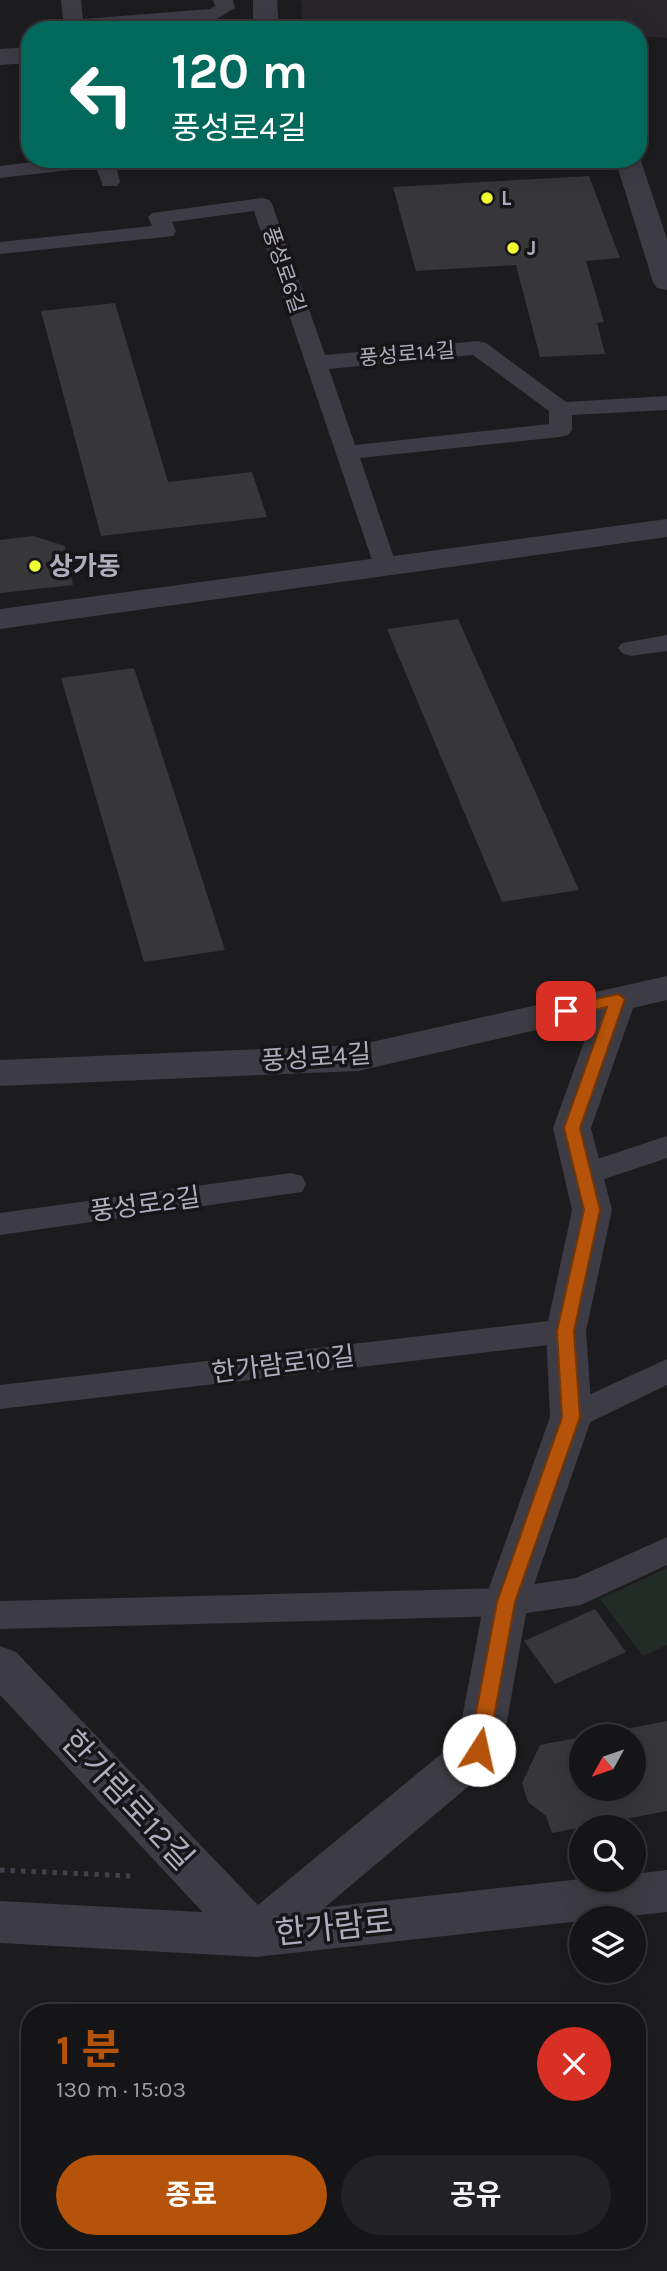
<!DOCTYPE html>
<html lang="ko">
<head>
<meta charset="utf-8">
<style>
  :root { --surface:#151416; --page:#222123; --text:#f1f3f6; --muted:#9d9ea1; --line:#343335; --accent:#b45309 }
  body { margin:0; font-family:Karla,"Noto Sans KR",sans-serif; background:var(--page); color:var(--text); height:100vh; display:flex; flex-direction:column; font-size:26px; white-space:nowrap }
  * { box-sizing:border-box; margin:0 }
  p { font-size:23px; color:var(--muted) }
  .icon { flex:none; width:38px; height:38px; fill:none; stroke:currentColor; stroke-width:2; stroke-linecap:round; stroke-linejoin:round }
  .map { position:relative; flex:1; overflow:hidden }
  .panel { position:absolute; left:21px; top:2004px; width:625px; height:245px; display:flex; flex-direction:column; background:var(--surface); border-radius:28px; box-shadow:0 7px 28px #0002,0 0 0 2px var(--line) }
  .panel>* { flex:none }
  .banner { position:absolute; left:21px; top:21px; width:626px; height:147px; border-radius:28px; box-shadow:0 7px 28px #0002,0 0 0 2px var(--line); background:#00695c; color:#fff; overflow:hidden }
  .needle { width:46px; rotate:230deg }
  .fabs { position:absolute; left:569px; top:1724px; display:grid; gap:14px }
  .fabs a { display:grid; place-items:center; width:77px; height:77px; border-radius:50%; background:var(--surface); box-shadow:0 7px 28px #0002,0 0 0 2px var(--line); font-size:35px }
  .pin { position:absolute; display:grid; place-items:center; width:60px; height:60px; color:#fff; margin:-30px; border-radius:14px; box-shadow:0 4px 10px #0006 }
  .me { position:absolute; width:77px; margin:-38px; rotate:10deg; stroke-linejoin:round; filter:drop-shadow(0 0 5px #0008) }
  .turn { display:flex; align-items:center; gap:24px; height:147px; padding:0 35px; font-size:32px }
  .turn .icon { width:91px; height:91px; stroke-width:2.5 }
  .turn b { display:block; font-size:49px; line-height:60px }
  .round { display:grid; place-items:center; flex:none; width:74px; height:74px; border-radius:37px; background:var(--page) }
  .summary { display:flex; align-items:center; justify-content:space-between; height:119px; padding:0 35px }
  h1 { font-size:42px; font-weight:700; line-height:52px; color:var(--accent) }
  .cta { display:flex; gap:14px; margin-top:auto; padding:14px 35px }
  .cta a { flex:1; height:80px; border-radius:42px; background:var(--accent); color:#fff; font-size:28px; font-weight:700; line-height:80px; text-align:center }
  .cta a+a { background:var(--page); color:var(--text) }
  .map>svg:first-child { display:block }
  .built { fill:#28262a }
  .green { fill:#222c27 }
  .building { fill:#373639 }
  .lines { fill:none; stroke-linecap:round; stroke-linejoin:round }
  .path { stroke:#42414a; stroke-width:5; stroke-dasharray:4.5 6; stroke-linecap:butt }
  .service { fill:#3d3b43; fill-rule:evenodd }
  .minor { fill:#3d3b43; fill-rule:evenodd }
  .tertiary { fill:#3d3b43; fill-rule:evenodd }
  .route { fill:#b45309; stroke:#753606; stroke-width:2 }
  .poi-dot { fill:#f0fd33; stroke:#171518; stroke-width:2.5 }
  .labels { text-anchor:middle; stroke-width:7; stroke-linejoin:round; paint-order:stroke }
  .far-poi-label { font-size:21px; font-weight:bold; fill:#aeadbd; stroke:#171518; text-anchor:start }
  .far-street-label { font-size:21px; fill:#aeadbd; stroke:#171518 }
  .poi-label { font-size:26px; font-weight:bold; fill:#aeadbd; stroke:#171518; text-anchor:start }
  .street-label { font-size:26px; fill:#aeadbd; stroke:#171518 }
  .near-street-label { font-size:32px; fill:#aeadbd; stroke:#171518 }
</style>
</head>
<body>
<div class="map">
<svg width="667" height="2271" viewBox="0 0 667 2271">
  <rect width="100%" height="100%" fill="#1c1b1d"/>
  <!-- built -->
  <path class="built" d="M301,0H667V38L639,36V30H492L302,21Z"/>
  <!-- green -->
  <path class="green" d="M667,1568V1645L643,1656L600,1599Z"/>
  <!-- building -->
  <path class="building" d="M589,176L620,258L586,261L604,322L597,323L605,354L540,357L516,265L416,271L393,187Z
    M115,303L168,482L252,472L267,517L101,536L41,311Z
    M33,536L65,546L73,585L0,593V540Z
    M458,619L579,890L502,902L387,629Z
    M134,668L225,950L144,962L61,678Z
    M595,1609L626,1652L555,1684L524,1641Z
    M667,1721V1811L552,1833L546,1816L528,1802L522,1783L540,1745L581,1737V1788H634V1736H588Z"/>
  <g class="lines">
    <!-- path -->
    <path class="path" d="M0,1870L132,1876"/>
    <!-- service -->
    <path class="service" d="M61,0H81L83,19L210,9L215,6L213,0H233L235,8L215,20L64,30Z
      M57,159H114L120,182L117,186H103L96,167L0,178V166Z
      M262,198L269,200L272,204L325,355L478,341L486,343L566,402L667,396V410L572,415V430L568,435L560,437L360,458L397,567L394,572L385,574L376,572L254,211L172,222L176,231L173,236L165,237L0,254V242L152,226L148,217L152,213ZM473,355L549,411V424L355,445L329,369Z
      M667,635V651L631,656L622,653L618,648L622,643Z
      M667,1136V1158L584,1186L573,1183L569,1175L573,1167Z
      M291,1173L302,1176L306,1184L302,1192L0,1235V1213Z
      M566,1319L577,1323L582,1331L577,1339L566,1343L0,1409V1385Z
      M667,1359V1385L582,1426L571,1429L560,1426L555,1417L560,1408Z
      M667,1537V1565L581,1605L506,1616L0,1629V1601L506,1588L576,1578Z"/>
    <!-- minor -->
    <path class="minor" d="M253,0H277L279,30H253Z
      M30,47V63L0,65V49Z
      M639,155L667,239V290L657,288L653,282L615,159H639Z
      M667,519V537L0,629V609Z
      M667,976V1000L633,1008L591,1128L612,1210L586,1331L592,1417L528,1602L502,1750L495,1764L273,1951L256,1957L239,1951L0,1695V1646L16,1652L258,1905L458,1740L484,1602L550,1417L546,1331L572,1210L553,1128L593,1017L358,1071L0,1086V1060L358,1045Z"/>
    <!-- tertiary -->
    <path class="tertiary" d="M667,1870V1912L612,1918H581V1921L256,1957L0,1943V1901L256,1915L581,1879L634,1880V1874Z"/>
  </g>
  <!-- route -->
  <path class="route" d="M618,994L625,999L580,1128L600,1210L574,1331L580,1417L515,1602L488,1750L486,1756L479,1758L472,1756L469,1750L497,1602L562,1417L557,1331L584,1210L564,1128L607,1007L566,1016L558,1011L560,1007Z"/>
  <!-- markers -->
  <g class="poi-dot">
    <circle cx="487" cy="198" r="7"/>
    <circle cx="513" cy="248" r="7"/>
    <circle cx="35" cy="566" r="7"/>
  </g>
  <g class="labels">
    <!-- far-poi labels -->
    <g class="far-poi-label">
      <text x="501" y="205">L</text>
      <text x="527" y="255">J</text>
    </g>
    <!-- far-street labels -->
    <g class="far-street-label">
      <text transform="translate(284 270) rotate(71)" y="7">풍성로6길</text>
      <text transform="translate(407 354) rotate(-5)" y="7">풍성로14길</text>
    </g>
    <!-- poi labels -->
    <g class="poi-label">
      <text x="49" y="575">상가동</text>
    </g>
    <!-- street labels -->
    <g class="street-label">
      <text transform="translate(316 1057) rotate(-4)" y="9">풍성로4길</text>
      <text transform="translate(145 1204) rotate(-8)" y="9">풍성로2길</text>
      <text transform="translate(283 1364) rotate(-7)" y="9">한가람로10길</text>
    </g>
    <!-- near-street labels -->
    <g class="near-street-label">
      <text transform="translate(128 1800) rotate(47)" y="11">한가람로12길</text>
      <text transform="translate(334 1927) rotate(-6)" y="11">한가람로</text>
    </g>
  </g>
</svg>
<div class="fabs">
<a><svg class="needle" viewBox="-14 -14 28 28"><path d="M0-13l5 13h-10z" fill="#e53935"/><path d="M0 13l5-13h-10z" fill="#9d9ea1"/></svg></a>
<a><svg class="icon" aria-label="search" viewBox="0 0 24 24"><circle cx="10" cy="10" r="6"/><path d="M15 15l6 6"/></svg></a>
<a><svg class="icon" aria-label="layers" viewBox="0 0 24 24"><path d="M12 4l9 5-9 5-9-5zM3 14l9 5 9-5"/></svg></a>
</div>
<div class="pin" style="left:566px;top:1011px;background:#d93025"><svg class="icon" aria-label="arrive" viewBox="0 0 24 24"><path d="M6 21V4h12l-3 4 3 4H6"/></svg></div>
<svg class="me" style="left:479px;top:1750px" viewBox="-20 -20 40 40"><circle r="19" fill="#fff"/><path d="M0-13L10 11 0 6-10 11z" fill="#b45309"/></svg>
<div class="banner">
<div class="turn"><svg class="icon" aria-label="left" viewBox="0 0 24 24"><path d="M17 20v-9H6M10 6l-5 5 5 5"/></svg><div><b>120 m</b>풍성로4길</div></div>
</div>
<section class="panel">
<div class="summary"><div><h1>1 분</h1><p>130 m · 15:03</p></div><a class="round" style="background:#d93025;color:#fff"><svg class="icon" aria-label="close" viewBox="0 0 24 24"><path d="M6 6l12 12M18 6L6 18"/></svg></a></div>
<div class="cta"><a>종료</a><a>공유</a></div>
</section>
</div>
</body>
</html>
